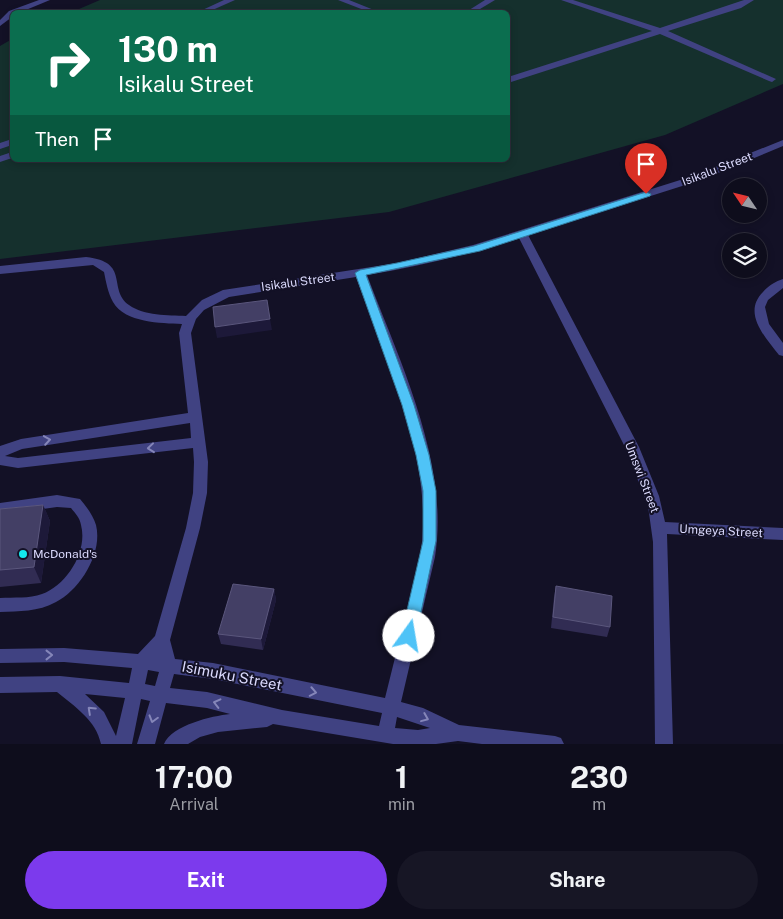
<!DOCTYPE html>
<html lang="en">
<head>
<meta charset="utf-8">
<style>
  :root { --surface:#0e0d1c; --page:#171625; --text:#f1f3f6; --muted:#9b9ca3; --line:#2e2d3b; --accent:#7c3aed }
  body { margin:0; font-family:"Public Sans",sans-serif; background:var(--page); color:var(--text); height:100vh; display:flex; flex-direction:column; font-size:19px; white-space:nowrap }
  * { box-sizing:border-box; margin:0 }
  p { font-size:16px; color:var(--muted) }
  .icon { flex:none; width:28px; height:28px; fill:none; stroke:currentColor; stroke-width:2; stroke-linecap:round; stroke-linejoin:round }
  .map { position:relative; height:744px; overflow:hidden }
  .side { display:flex; flex-direction:column; background:var(--surface); flex:1 }
  .side>* { flex:none }
  .hud { position:absolute; left:10px; top:10px; width:500px; height:152px; border-radius:8px; box-shadow:0 2px 8px #0003,0 0 0 1px var(--line); background:#0b6e4f; color:#fff; overflow:hidden }
  .needle { width:32px; rotate:305deg }
  .tools { position:absolute; left:722px; top:178px; display:grid; gap:10px }
  .tools a { display:grid; place-items:center; width:45px; height:45px; border-radius:50%; background:var(--surface); box-shadow:0 2px 8px #0003,0 0 0 1px var(--line); font-size:25px }
  .pin { position:absolute; display:grid; place-items:center; width:42px; height:42px; color:#fff; margin:-51px -21px; border-radius:50% 50% 50% 0; rotate:-45deg; box-shadow:0 0 5px #0007 }
  .pin .icon { rotate:45deg }
  .me { position:absolute; width:55px; margin:-28px; rotate:13deg; stroke-linejoin:round; filter:drop-shadow(0 0 4px #0008) }
  .turn { display:flex; align-items:center; gap:18px; height:105px; padding:0 25px; font-size:22px }
  .turn .icon { width:65px; height:65px; stroke-width:2.5 }
  .turn b { display:block; font-size:35px; line-height:42px }
  .then { display:flex; align-items:center; height:48px; padding:0 25px; background:#0003; gap:10px; font-size:19px }
  .eta { display:flex; justify-content:space-evenly; align-items:center; height:85px; text-align:center }
  .eta b { font-size:30px; font-weight:700; line-height:35px }
  .button { display:flex; gap:10px; margin-top:auto; padding:10px 25px }
  .button a { flex:1; height:58px; border-radius:30px; background:var(--accent); color:#fff; font-size:20px; font-weight:700; line-height:58px; text-align:center }
  .button a+a { background:var(--page); color:var(--text) }
  .map>svg:first-child { display:block }
  .green { fill:#15302d }
  .lines { fill:none; stroke-linecap:round; stroke-linejoin:round }
  .minor { fill:#404282; fill-rule:evenodd }
  .wall { fill:#312c53 }
  .shaded-wall { fill:#1d1939 }
  .building { fill:#433f65; stroke:#5b577d }
  .oneway { stroke:#8586b9 }
  .route { fill:#4fc3f7; stroke:#337fa1 }
  .poi-dot { fill:#13e9ef; stroke:#131126; stroke-width:2 }
  .labels { text-anchor:middle; stroke-width:4; stroke-linejoin:round; paint-order:stroke }
  .street-label { font-size:12px; fill:#dad9fc; stroke:#131126 }
  .poi-label { font-size:12px; fill:#dad9fc; stroke:#131126; text-anchor:start }
  .near-street-label { font-size:15px; fill:#dad9fc; stroke:#131126 }
</style>
</head>
<body>
<div class="map">
<svg width="783" height="744" viewBox="0 0 783 744">
  <rect width="100%" height="100%" fill="#131126"/>
  <!-- green -->
  <path class="green" d="M100,0H783V84L665,135L389,212L0,259V46L12,39V160H508V12H72Z"/>
  <g class="lines">
    <!-- minor -->
    <path class="minor" d="M39,0H50L21,12H12V17L0,26V20L9,11Z
      M224,0H235L208,12H198Z
      M338,0H349L379,12H369Z
      M485,0H495L475,12H466Z
      M561,0H573L660,28L744,0H754L741,8L668,31L776,79L772,82L769,81L660,34L508,83V77L652,31Z
      M12,139V145L0,149V143Z
      M783,140V146L701,180L528,235L639,447L659,496L665,522L783,528V540L667,534L673,744H655L653,542L648,506L625,447L519,238C469,254 418,267 367,275C399,360 450,463 435,557L401,702L423,708L459,725L555,736L561,738L564,744H482L458,741L436,744H393L273,724L267,727L218,732L200,737L188,744H164C172,725 212,716 230,714L207,708L166,703L155,744H137L150,701L141,699L132,744H101C96,720 75,707 57,692L0,693V677L60,676L129,683L132,668L64,662L0,663V649L64,648L138,654L155,636L186,528L193,493L194,462L193,448L18,468L0,465V446L21,439L188,413L179,333L182,324C161,323 125,323 113,302C108,293 106,282 104,272L93,265L0,274V266L86,257C131,262 107,289 129,305C144,316 168,315 186,316L202,300L223,290L397,263L473,245L693,176ZM356,277C387,362 436,464 420,557L385,698L213,663L175,659L170,640L200,528L207,493L208,462L191,333L196,319L204,310L229,297ZM190,423L191,438L18,458L5,456L22,449ZM148,670L159,672L155,686L145,684ZM174,674L213,679L382,713L379,726L282,710L207,692L170,688ZM85,694L125,698L116,736L104,712ZM397,717L430,728L418,730L395,728Z
      M12,152V158L0,162V156Z
      M783,279V288L768,300L765,307L769,324L783,343V356L779,355C765,337 742,313 763,292C768,286 776,281 783,279Z
      M57,495L80,499C86,506 93,515 96,525C103,553 80,590 56,602C38,612 19,611 0,612V598C14,597 29,599 42,594C67,585 88,551 81,525C80,518 75,513 71,508L57,507L0,515V503Z"/>
  </g>
  <!-- wall -->
  <path class="wall" d="M43,505L50,521L41,583L0,587V509Z
    M556,586L610,627L607,637L551,628L554,597Z
    M274,589L276,600L263,650L221,644L218,634Z"/>
  <!-- shaded-wall -->
  <path class="shaded-wall" d="M270,319L272,330L217,338L215,327Z
    M43,505L50,521L41,583L34,567Z
    M274,589L276,600L263,650L261,639Z"/>
  <!-- building -->
  <path class="building" d="M267,300L270,319L215,327L213,307Z
    M43,505L34,567L0,570V509Z
    M233,584L274,589L261,639L218,634Z
    M556,586L612,596L610,627L553,617Z"/>
  <!-- one-way arrows -->
  <defs><path id="oneway-chevron" d="M-2-3.5L2.5 0L-2 3.5" fill="none" stroke-width="1.6" stroke-linecap="round" stroke-linejoin="round" transform="scale(1.25)"/></defs>
  <g class="oneway">
    <use href="#oneway-chevron" transform="translate(47 440) rotate(-9)"/>
    <use href="#oneway-chevron" transform="translate(151 448) rotate(174)"/>
    <use href="#oneway-chevron" transform="translate(49 655)"/>
    <use href="#oneway-chevron" transform="translate(313 692) rotate(11)"/>
    <use href="#oneway-chevron" transform="translate(217 703) rotate(-166)"/>
    <use href="#oneway-chevron" transform="translate(91 710) rotate(-137)"/>
    <use href="#oneway-chevron" transform="translate(425 718) rotate(22)"/>
    <use href="#oneway-chevron" transform="translate(153 719) rotate(106)"/>
  </g>
  <!-- route -->
  <path class="route" d="M646,192L651,194L650,196L480,251L366,275L414,405L429,455L436,491V541L416,636L414,640L409,642L404,640L401,636L423,541V491L416,455L402,405L355,273L360,270L397,263L474,246Z"/>
  <!-- markers -->
  <circle class="poi-dot" cx="23" cy="554" r="5"/>
  <g class="labels">
    <!-- street labels -->
    <g class="street-label">
      <text transform="translate(717 169) rotate(-21)" y="4">Isikalu Street</text>
      <text transform="translate(298 282) rotate(-8)" y="4">Isikalu Street</text>
      <text transform="translate(642 477) rotate(69)" y="4">Umswi Street</text>
      <text transform="translate(721 531) rotate(3)" y="4">Umgeya Street</text>
    </g>
    <!-- poi labels -->
    <g class="poi-label">
      <text x="33" y="558">McDonald's</text>
    </g>
    <!-- near-street labels -->
    <g class="near-street-label">
      <text transform="translate(232 676) rotate(11)" y="5">Isimuku Street</text>
    </g>
  </g>
</svg>
<div class="tools">
<a><svg class="needle" viewBox="-14 -14 28 28"><path d="M0-13l5 13h-10z" fill="#e53935"/><path d="M0 13l5-13h-10z" fill="#9b9ca3"/></svg></a>
<a><svg class="icon" aria-label="layers" viewBox="0 0 24 24"><path d="M12 4l9 5-9 5-9-5zM3 14l9 5 9-5"/></svg></a>
</div>
<div class="pin" style="left:646px;top:194px;background:#d93025"><svg class="icon" aria-label="arrive" viewBox="0 0 24 24"><path d="M6 21V4h12l-3 4 3 4H6"/></svg></div>
<svg class="me" style="left:409px;top:636px" viewBox="-20 -20 40 40"><circle r="19" fill="#fff"/><path d="M0-13L10 11 0 6-10 11z" fill="#4fc3f7"/></svg>
<div class="hud">
<div class="turn"><svg class="icon" aria-label="right" viewBox="0 0 24 24"><path d="M7 20v-9h11M14 6l5 5-5 5"/></svg><div><b>130 m</b>Isikalu Street</div></div>
<div class="then">Then<svg class="icon" aria-label="arrive" viewBox="0 0 24 24"><path d="M6 21V4h12l-3 4 3 4H6"/></svg></div>
</div>
</div>
<section class="side">
<div class="eta">
<div><b>17:00</b><p>Arrival</p></div>
<div><b>1</b><p>min</p></div>
<div><b>230</b><p>m</p></div>
</div>
<div class="button"><a>Exit</a><a>Share</a></div>
</section>
</body>
</html>
